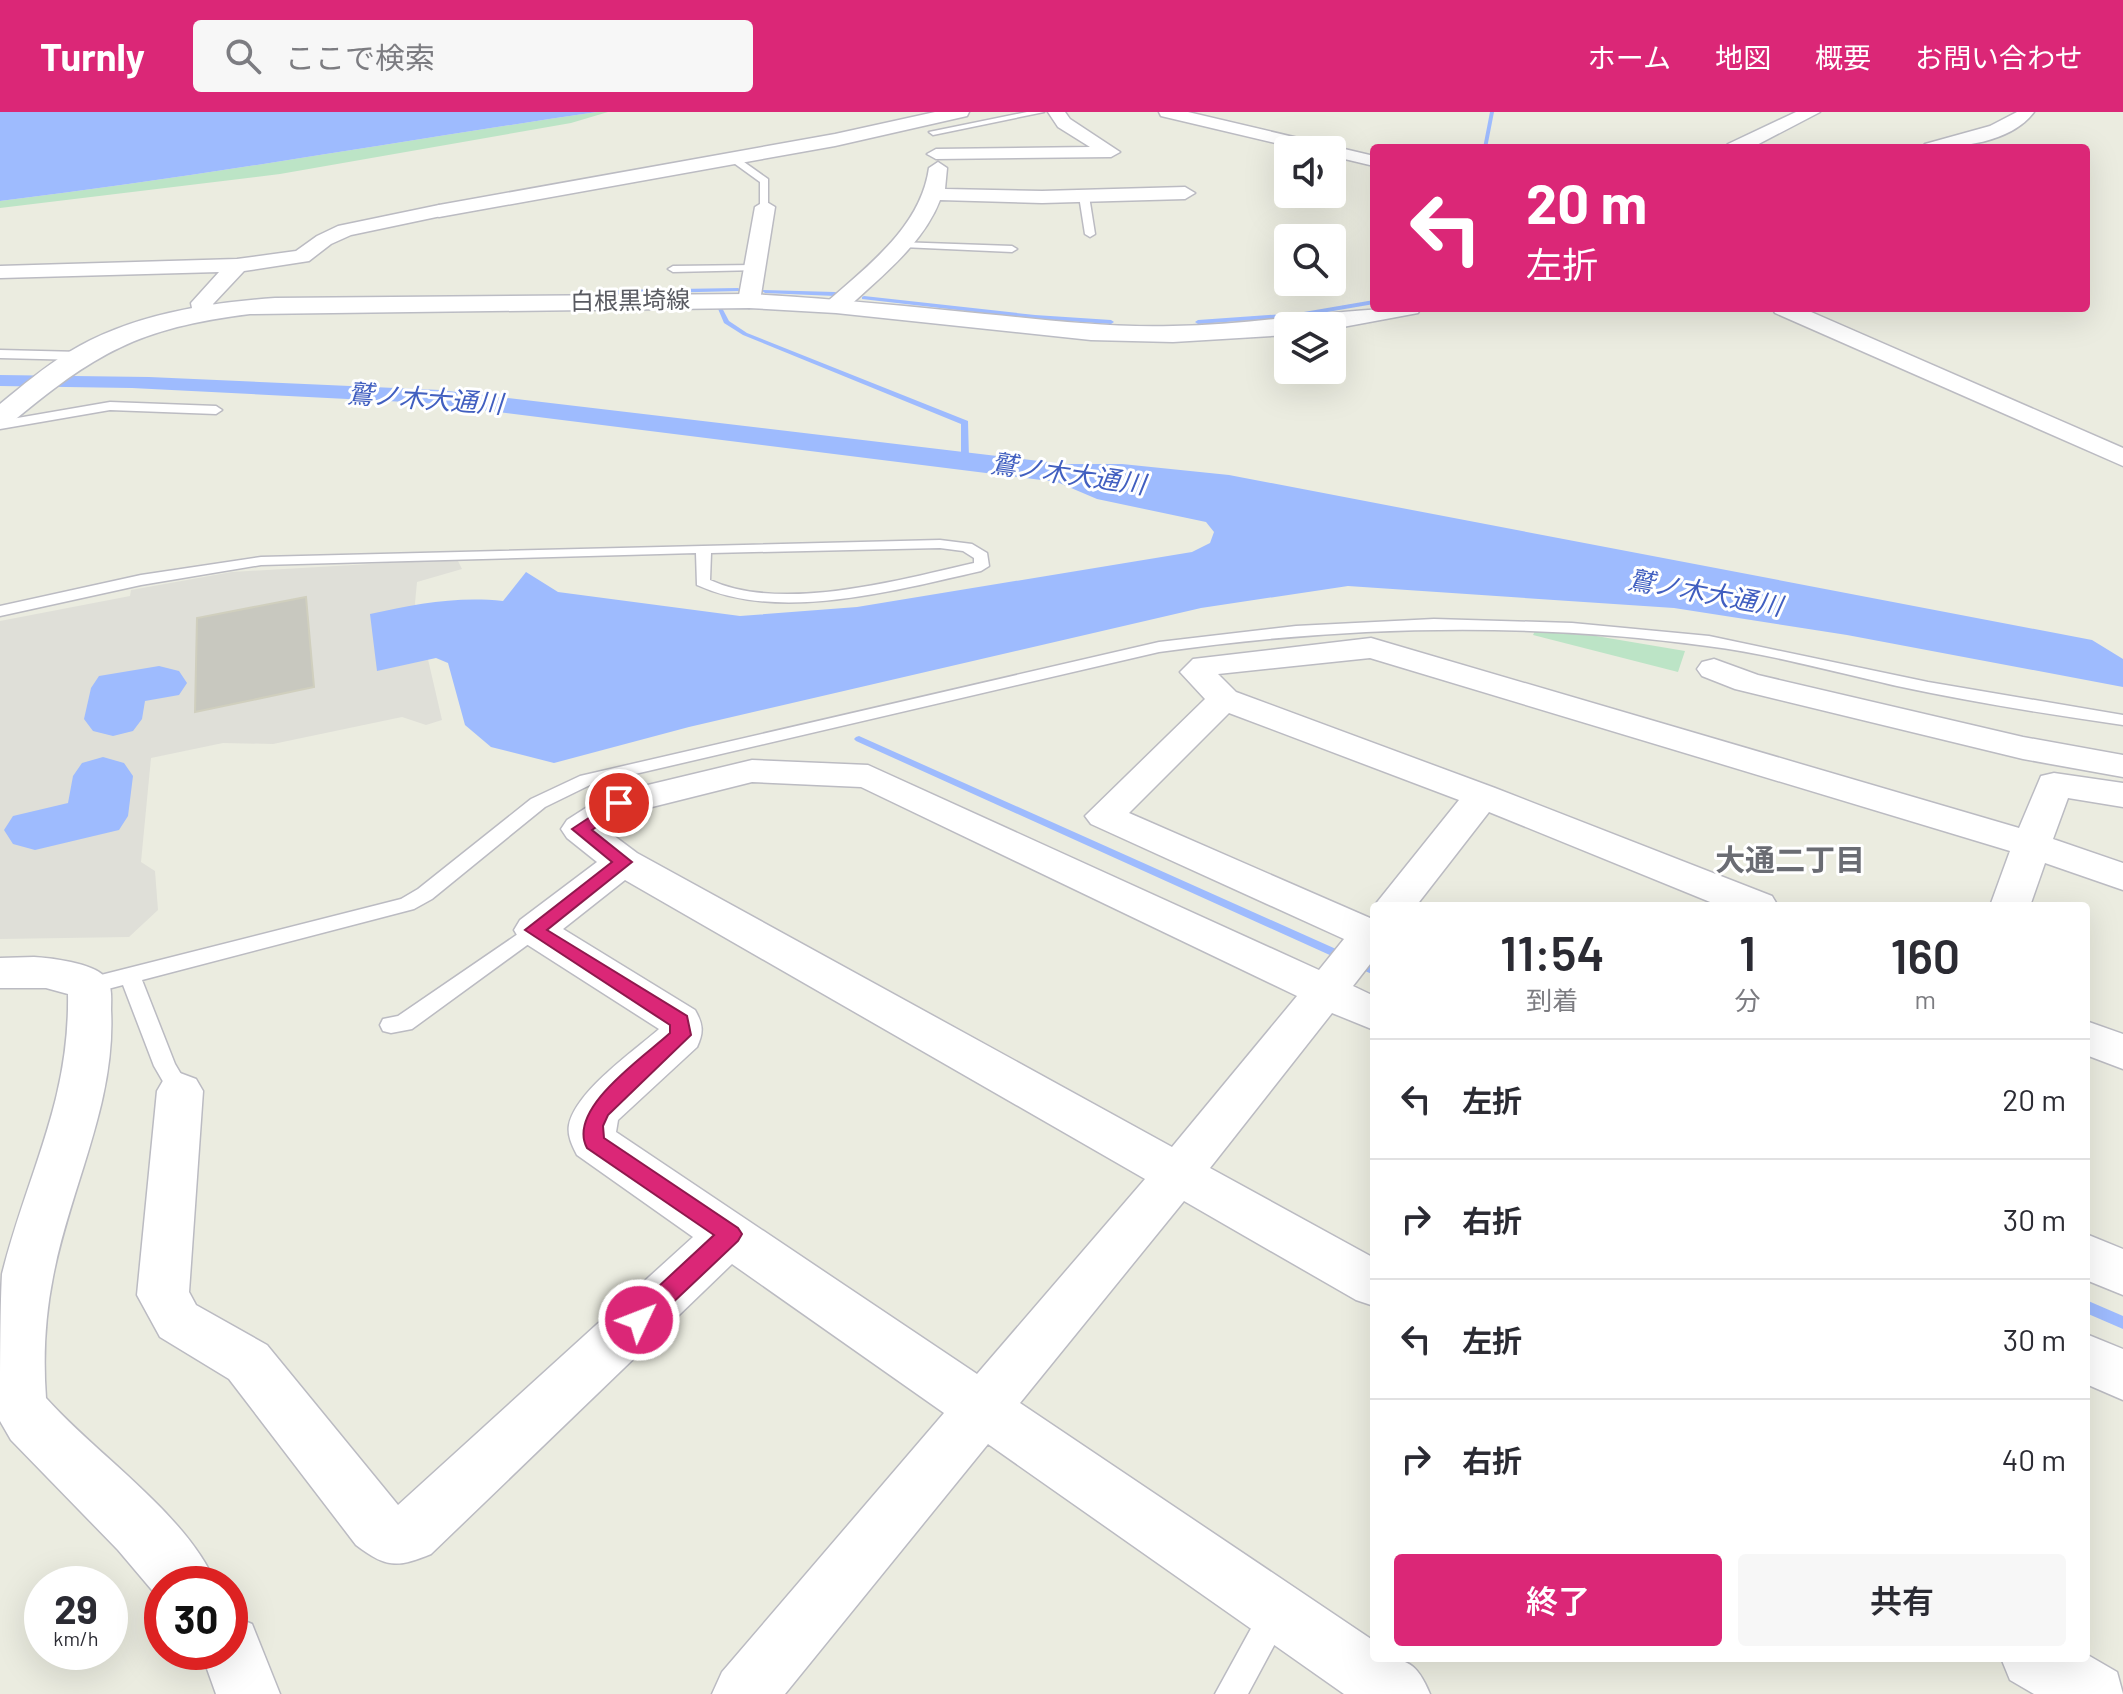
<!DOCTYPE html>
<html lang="ja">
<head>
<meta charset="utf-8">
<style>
  :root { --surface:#fff; --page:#f7f7f7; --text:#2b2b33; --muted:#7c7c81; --line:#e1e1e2; --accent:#db2777 }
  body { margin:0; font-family:Barlow,"Noto Sans JP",sans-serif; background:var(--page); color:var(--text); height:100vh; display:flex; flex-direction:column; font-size:30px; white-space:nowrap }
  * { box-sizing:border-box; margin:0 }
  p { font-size:26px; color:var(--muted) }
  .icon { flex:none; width:44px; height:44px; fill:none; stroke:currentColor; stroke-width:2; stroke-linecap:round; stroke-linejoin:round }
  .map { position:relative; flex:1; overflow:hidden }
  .details { position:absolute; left:1370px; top:790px; width:720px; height:760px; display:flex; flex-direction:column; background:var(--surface); border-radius:8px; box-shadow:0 8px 32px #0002 }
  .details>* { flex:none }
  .banner { position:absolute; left:1370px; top:32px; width:720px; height:168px; border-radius:8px; box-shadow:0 8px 32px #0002; background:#db2777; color:#fff; overflow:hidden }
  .buttons { position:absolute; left:1274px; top:24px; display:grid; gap:16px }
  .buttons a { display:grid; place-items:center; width:72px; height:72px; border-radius:8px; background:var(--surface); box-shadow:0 8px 32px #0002; font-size:40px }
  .speed { position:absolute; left:24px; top:1454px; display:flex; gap:16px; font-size:40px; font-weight:700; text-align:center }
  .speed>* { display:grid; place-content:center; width:104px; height:104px; border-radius:50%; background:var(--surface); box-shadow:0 8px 32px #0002; line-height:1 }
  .speed small { font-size:20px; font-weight:400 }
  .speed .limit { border:12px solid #d22; background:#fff; color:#111 }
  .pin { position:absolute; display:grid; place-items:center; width:68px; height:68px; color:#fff; margin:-34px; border:4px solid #fff; border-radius:50%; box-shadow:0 2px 8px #0007 }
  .me { position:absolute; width:88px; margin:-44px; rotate:47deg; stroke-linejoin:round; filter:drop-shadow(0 0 6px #0008) }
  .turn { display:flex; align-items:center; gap:28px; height:168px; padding:0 24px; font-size:36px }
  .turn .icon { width:104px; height:104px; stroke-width:2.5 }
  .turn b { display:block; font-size:56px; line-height:68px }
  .eta { display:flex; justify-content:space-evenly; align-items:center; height:136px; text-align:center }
  .eta b { font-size:48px; font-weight:600; line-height:56px }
  .button { display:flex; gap:16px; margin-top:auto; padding:16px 24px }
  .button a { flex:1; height:92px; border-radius:8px; background:var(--accent); color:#fff; font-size:32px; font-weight:600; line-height:92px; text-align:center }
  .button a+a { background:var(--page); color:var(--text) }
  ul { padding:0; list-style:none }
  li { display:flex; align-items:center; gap:24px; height:120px; padding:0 24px; border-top:2px solid var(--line) }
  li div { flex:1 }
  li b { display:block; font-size:30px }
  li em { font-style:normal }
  header { display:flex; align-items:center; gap:48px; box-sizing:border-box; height:112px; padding:0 40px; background:var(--accent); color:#fff }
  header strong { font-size:38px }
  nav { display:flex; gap:44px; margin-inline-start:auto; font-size:28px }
  .search { width:560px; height:72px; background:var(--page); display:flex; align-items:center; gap:20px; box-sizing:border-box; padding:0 28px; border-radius:8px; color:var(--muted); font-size:30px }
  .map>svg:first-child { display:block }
  .industrial { fill:#dfdfd8 }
  .green { fill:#bce4c6 }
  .water { fill:#9ebbfe }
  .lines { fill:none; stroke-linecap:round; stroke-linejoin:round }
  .stream { fill:#9ebbfe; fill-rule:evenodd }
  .river { fill:#9ebbfe; fill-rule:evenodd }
  .building { fill:#c8c8bf; stroke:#d0cfbe; stroke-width:2 }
  .service-casing { stroke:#bbbbc2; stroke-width:3 }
  .minor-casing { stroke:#bbbbc2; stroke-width:3 }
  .tertiary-casing { stroke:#bbbbc2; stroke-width:3 }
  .secondary-casing { stroke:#bbbcc4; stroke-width:3 }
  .service { fill:#fff; fill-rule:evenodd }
  .minor { fill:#fff; fill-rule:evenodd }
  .tertiary { fill:#fff; fill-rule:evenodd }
  .secondary { fill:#fff; fill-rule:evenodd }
  .route { fill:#db2777; stroke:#8e194d; stroke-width:2 }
  .labels { text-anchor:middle; stroke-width:6; stroke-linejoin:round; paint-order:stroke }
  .far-street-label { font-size:24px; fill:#595a61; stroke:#fff }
  .far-water-label { font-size:26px; font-style:italic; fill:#415fc0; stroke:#fff }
  .neighbourhood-label { font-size:30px; font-weight:bold; fill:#6a6c73; stroke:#fff }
</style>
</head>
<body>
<header>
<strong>Turnly</strong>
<div class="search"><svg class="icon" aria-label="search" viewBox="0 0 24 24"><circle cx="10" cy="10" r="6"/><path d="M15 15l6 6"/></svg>ここで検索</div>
<nav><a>ホーム</a><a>地図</a><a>概要</a><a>お問い合わせ</a></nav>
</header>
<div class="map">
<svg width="2123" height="1582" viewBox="0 0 2123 1582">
  <rect width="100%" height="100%" fill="#ebece0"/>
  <!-- industrial -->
  <path class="industrial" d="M457,447L462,457L417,470L415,491L442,608L426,613L402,605L273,632L223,631L151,646L141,750L155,759L158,798L129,825L0,827V509L130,484L131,478L232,460Z"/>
  <!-- green -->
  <path class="green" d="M597,0H608L571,11L280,62L0,96V89C200,65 398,29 597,0Z
    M1535,519L1596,524L1685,539L1678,560L1533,523Z"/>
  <!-- water -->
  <path class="water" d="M0,0H597C398,29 200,65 0,89Z
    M0,263L149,265L440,278L1065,352H1122L1229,363L2092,528L2123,547V575L1847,523L1674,496L1348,474L1201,496L689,615L554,651L491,635L465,613L448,551L436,546L377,559L370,502C415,492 457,484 503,489L526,460L558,480L740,504L857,495L1192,440L1210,431L1214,420L1206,410L1097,387L1057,370L426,291L132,276L0,274Z"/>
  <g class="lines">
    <!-- stream -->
    <path class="stream" d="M1490,0H1494L1487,36H1483Z
      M738,176L741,178L740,179L616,182L613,180L616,178Z
      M763,178L835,180L838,182L835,184L765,181L762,179Z
      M864,184L1035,203L1111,208L1114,210L1111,212L1035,207L862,187V185Z
      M1374,188V192L1298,205L1198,212L1195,210L1198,208L1298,201Z
      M716,192H720L729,209L747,221L968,309L969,347L965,349L961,347V312L743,223L724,211Z
      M859,624L1374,854V863L856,629L854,627L856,625Z
      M2086,1188L2123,1204V1217L2086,1201Z"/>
    <!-- river -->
    <path class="river" d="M159,554L179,559L187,571L179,583L145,589L142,607L133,619L113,624L93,619L84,607L91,576L99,564Z
      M103,645L124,651L133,664L128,704L119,718L35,738L13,732L4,718L13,704L68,691L73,664L82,651Z"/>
  </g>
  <!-- building -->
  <path class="building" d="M306,485L314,575L195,600L197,506Z"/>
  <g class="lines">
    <!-- service casing -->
    <g class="service-casing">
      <path id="service" d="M1027,0H1044L933,23L929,20Z
        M731,45H737L768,67V97L760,95V70L731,49Z
        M1084,81L1089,84L1095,122L1090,125L1085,122L1079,84Z
        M898,130L1012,134L1017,137L1012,140L902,135L897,132Z
        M755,153L759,154V158L673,160L668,157L673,154Z
        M0,238L81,240L87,244L81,248L0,246Z
        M110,290L216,294L222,298L216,302L110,298L0,317V309Z
        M940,428L972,432L987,441L989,454L981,459C896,478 779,511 697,473L696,441L261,453L141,473L0,504V494L141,463L261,445ZM940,436L963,439L974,446V451C899,468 782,501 710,468L711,441Z
        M1434,507L1572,511L1709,524L1928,570L2123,603V613C2047,602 1971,590 1897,574C1834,560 1771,542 1707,534C1524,509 1342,514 1159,540L592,672L545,695L432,787L414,797L142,868L175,952L191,979L188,985L180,988L172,985L154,954L123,873L89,882L81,879L78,874L81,869L89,866L401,787L418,777L531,687L580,664L1159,530L1296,514Z
        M534,811L541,813L544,818L541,823L412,917L391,921L383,919L380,913L383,907L398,904Z
        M1276,1487L1287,1491L1291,1502L1248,1582H1215L1265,1491Z"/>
    </g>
    <!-- minor casing -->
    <g class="minor-casing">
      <path id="minor" d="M1048,0H1065L1070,7L1120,40L1111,45L936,47L927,42L936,37L1090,35L1058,15Z
        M1159,0H1188L1374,44V54L1332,44V38H1305L1161,4Z
        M2017,0H2034C2011,31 1958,36 1922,36L1925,32L1990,14Z
        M938,50L947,56L945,77L1042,79L1185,75L1195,81L1185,87L1042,91L940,88C923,133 878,167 844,199H828L825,194L828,189C869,153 921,114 929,56Z
        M765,89L775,95L760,189L749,196L738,189L755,95Z
        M439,93L449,99L446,103L351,123L331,132L309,149L244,159L213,192L217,201L214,206L206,208L193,201L191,191L219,160L0,166V154L237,147L296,139L317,124L338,114Z
        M1772,196H1802L2123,336V354L1775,201Z
        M1371,526L2019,716L2041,664L2054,661L2123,671V695L2068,686L2053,727L2123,751V778L2045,751L2030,794H1990L2010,739L1370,546L1218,562L1236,580L1495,676L1772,784L1778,794H1720L1489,700L1416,794H1374L1459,688L1229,601L1129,701L1370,806L1374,805V847L1353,874L1374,884V918L1332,901L1210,1056L1374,1146V1194L1356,1188L1184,1089L1020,1291L1374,1529V1546C1408,1546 1417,1551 1430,1582H1344L988,1332L785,1582H712L722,1560L944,1301L732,1152L431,1442C397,1456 386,1456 356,1433L229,1267L160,1225L137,1183L157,979L164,967L180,961L196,967L203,979L189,1180L196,1193L267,1233L398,1393L693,1125L577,1043C573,1035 567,1024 569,1013C576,979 633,940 659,917L520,828L514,818L520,808L597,750L567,726L561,717L567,708L606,683L752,648L868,653L1319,858L1344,827L1091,712L1085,704L1205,587L1180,560L1193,547ZM752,670L861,675L1297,884L1172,1035L637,741L605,717L632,700ZM625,768L1145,1067L977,1262L616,1020L618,1008L697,935C704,920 703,912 695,898L563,817Z
        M1714,547L1758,563L2023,625L2123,643V665L2023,647L1735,577L1702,564L1697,557L1702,550Z
        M34,845C51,846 92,851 104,864C113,872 111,887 111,898C116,992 70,1075 53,1165C45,1205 43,1246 46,1286C97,1343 187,1403 216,1472H162V1490L118,1438L11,1328L0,1309C0,1269 0,1198 2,1162C27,1062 70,990 68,882L46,876H0V846Z
        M2086,909L2123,922V957L2086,943Z
        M2086,1122L2123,1137V1183L2086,1168Z
        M2086,1222L2123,1237V1288L2086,1272Z
        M230,1503L252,1512L280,1582H216L201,1540H230Z
        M2086,1542L2117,1560L2123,1582H2034L2010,1568L2001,1546H2086Z"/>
    </g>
    <!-- tertiary casing -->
    <g class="tertiary-casing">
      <path id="tertiary" d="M935,0H969L967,4L835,34L439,105L428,99L439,93L835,22Z"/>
    </g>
    <!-- secondary casing -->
    <g class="secondary-casing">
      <path id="secondary" d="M1796,0H1820L1751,36H1725L1728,32Z
        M749,182C828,186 907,194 985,202C1048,208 1110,216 1173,214C1257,213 1339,196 1421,196L1418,201L1332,217V214H1288V223L1173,230L1091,228L836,201L749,196L250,202C138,216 95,241 10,312L0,314V292C22,274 44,255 69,240C130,203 205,191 275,186Z"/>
    </g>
    <!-- service -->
    <use href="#service" class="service"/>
    <!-- minor -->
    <use href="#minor" class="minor"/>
    <!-- tertiary -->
    <use href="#tertiary" class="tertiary"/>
    <!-- secondary -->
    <use href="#secondary" class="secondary"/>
  </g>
  <!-- route -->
  <path class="route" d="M619,686L625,688L627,691L625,695L592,718L632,750L547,818L687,904L691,923L608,1003L603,1014L604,1026L738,1116L742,1122L738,1129L647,1215L639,1218L631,1215L627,1208L631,1200L714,1123L587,1036C566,997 644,945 670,921V913L525,818L612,750L572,717Z"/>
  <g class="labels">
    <!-- far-street labels -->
    <g class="far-street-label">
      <text transform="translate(630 189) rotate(-1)" y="8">白根黒埼線</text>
    </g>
    <!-- far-water labels -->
    <g class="far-water-label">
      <text transform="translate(425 287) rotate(4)" y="9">鷲ノ木大通川</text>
      <text transform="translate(1068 362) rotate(8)" y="9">鷲ノ木大通川</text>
      <text transform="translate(1705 481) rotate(10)" y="9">鷲ノ木大通川</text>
    </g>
    <!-- neighbourhood labels -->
    <g class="neighbourhood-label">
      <text x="1790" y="759">大通二丁目</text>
    </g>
  </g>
</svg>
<div class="buttons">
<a><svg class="icon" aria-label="sound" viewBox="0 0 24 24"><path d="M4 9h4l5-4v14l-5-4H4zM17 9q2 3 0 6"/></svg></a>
<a><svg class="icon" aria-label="search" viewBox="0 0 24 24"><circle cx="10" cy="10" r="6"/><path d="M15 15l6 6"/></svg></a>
<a><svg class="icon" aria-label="layers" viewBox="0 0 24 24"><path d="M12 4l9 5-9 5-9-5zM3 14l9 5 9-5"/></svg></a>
</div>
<div class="speed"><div>29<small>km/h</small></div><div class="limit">30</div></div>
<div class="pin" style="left:619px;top:691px;background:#d93025"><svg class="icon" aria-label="arrive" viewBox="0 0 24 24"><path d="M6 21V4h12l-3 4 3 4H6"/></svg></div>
<svg class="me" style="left:639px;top:1208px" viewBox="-20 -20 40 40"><circle r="17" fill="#db2777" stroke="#fff" stroke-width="3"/><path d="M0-11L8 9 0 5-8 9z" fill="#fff"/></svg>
<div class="banner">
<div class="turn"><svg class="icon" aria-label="left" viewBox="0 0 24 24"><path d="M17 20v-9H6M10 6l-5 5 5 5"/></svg><div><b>20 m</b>左折</div></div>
</div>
<section class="details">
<div class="eta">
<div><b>11:54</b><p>到着</p></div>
<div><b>1</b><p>分</p></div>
<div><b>160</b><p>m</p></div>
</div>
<ul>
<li><svg class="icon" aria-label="left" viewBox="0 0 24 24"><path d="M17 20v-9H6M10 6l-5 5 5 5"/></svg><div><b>左折</b></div><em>20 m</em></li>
<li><svg class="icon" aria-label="right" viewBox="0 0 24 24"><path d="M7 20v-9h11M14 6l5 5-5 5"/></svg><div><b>右折</b></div><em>30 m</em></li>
<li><svg class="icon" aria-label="left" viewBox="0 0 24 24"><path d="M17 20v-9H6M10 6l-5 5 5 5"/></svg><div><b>左折</b></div><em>30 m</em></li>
<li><svg class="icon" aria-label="right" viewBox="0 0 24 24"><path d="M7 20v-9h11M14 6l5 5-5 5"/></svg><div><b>右折</b></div><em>40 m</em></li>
</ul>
<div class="button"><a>終了</a><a>共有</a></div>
</section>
</div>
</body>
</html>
